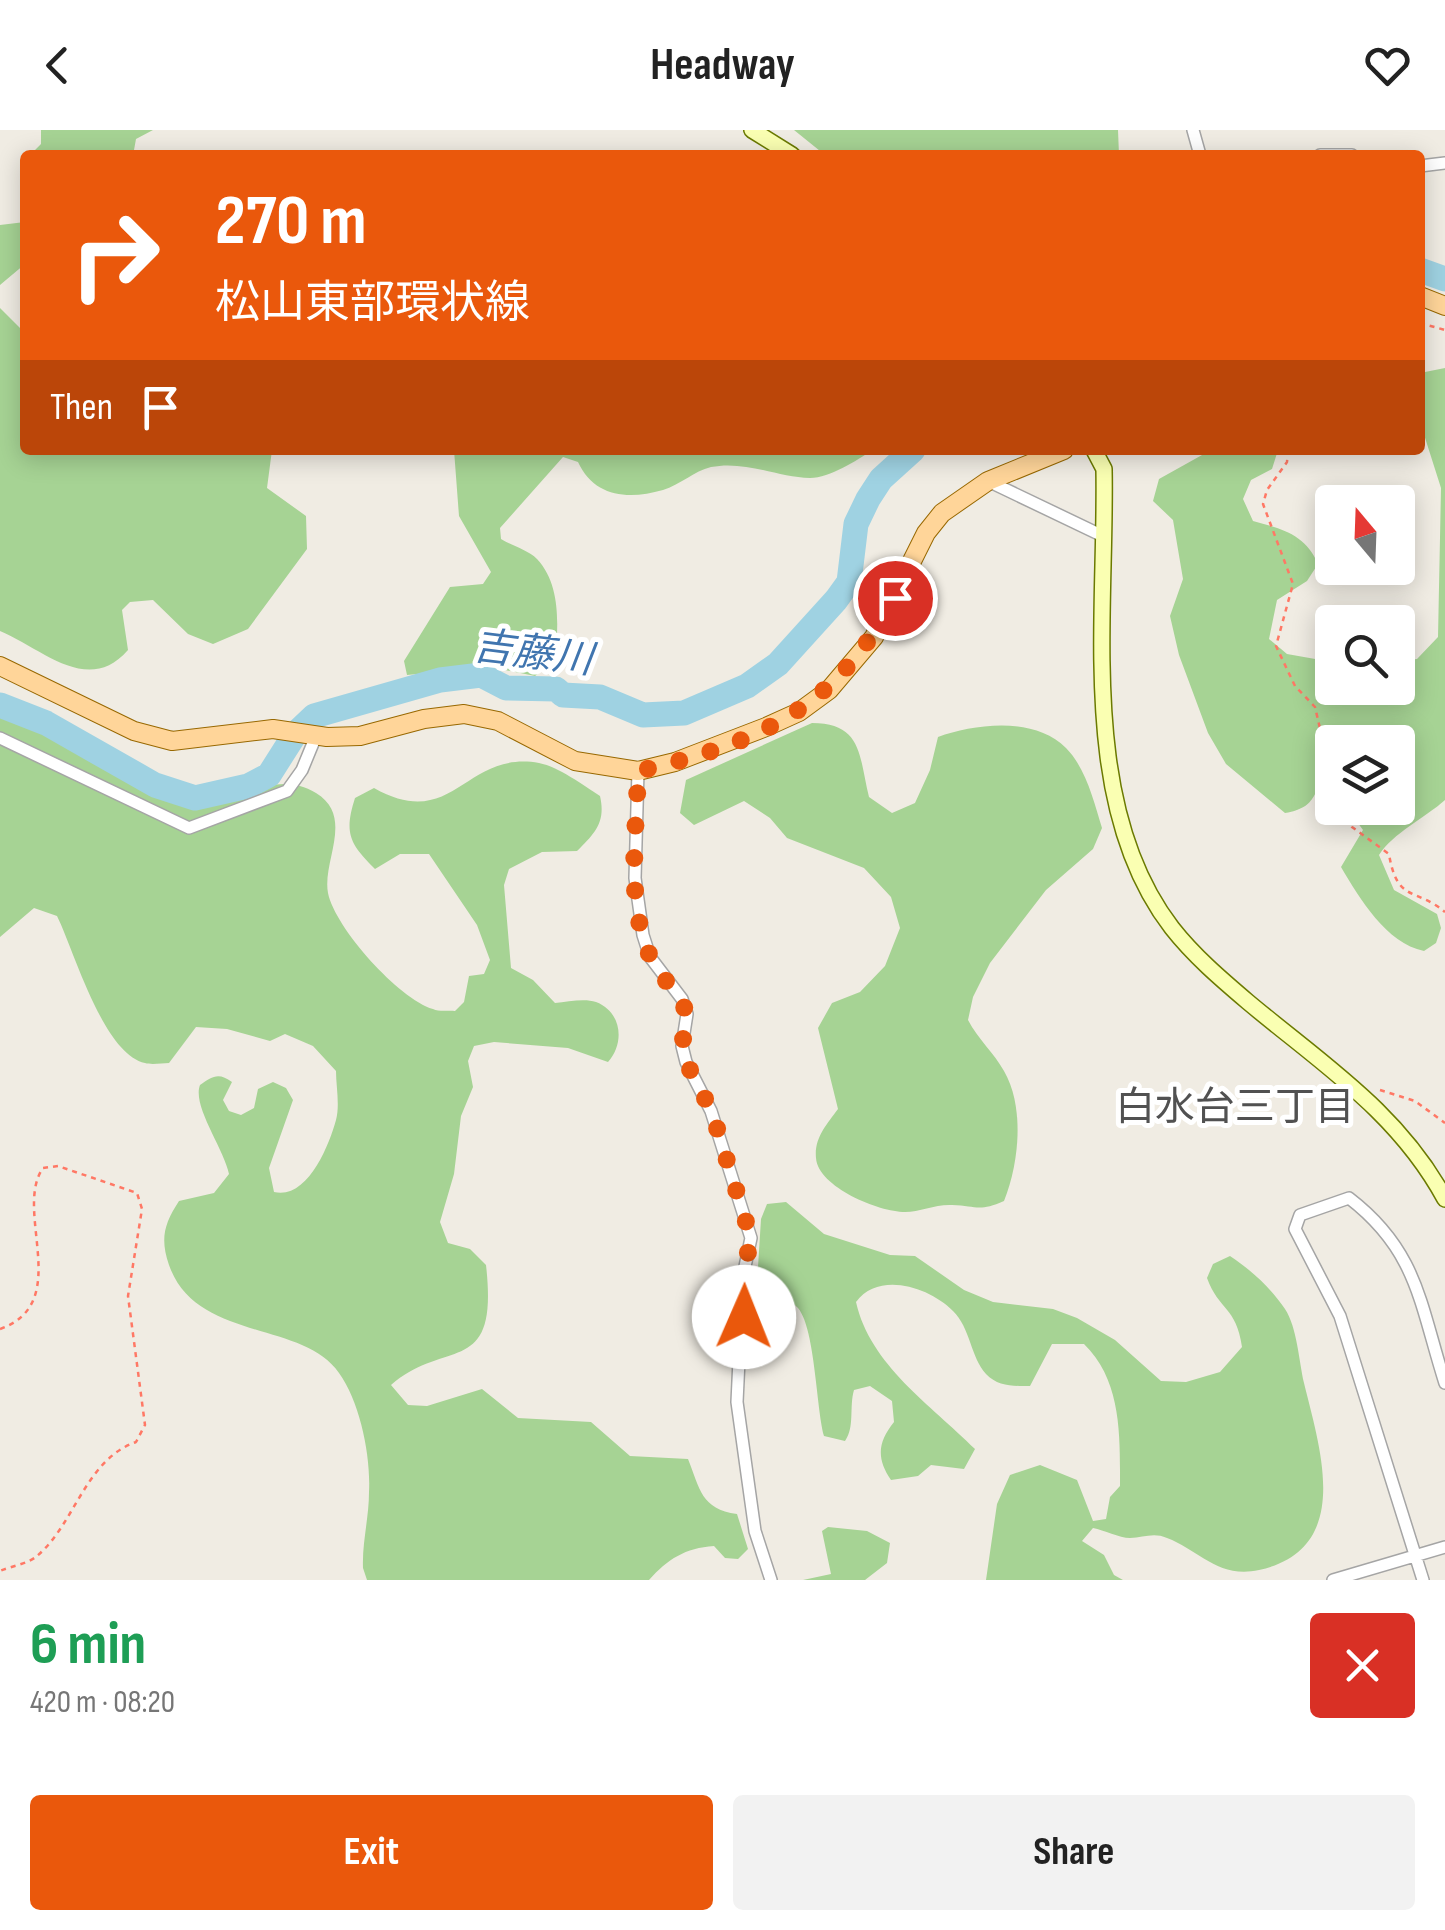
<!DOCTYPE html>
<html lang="en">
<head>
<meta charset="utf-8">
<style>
  :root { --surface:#fff; --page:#f2f2f2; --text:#222; --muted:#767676; --accent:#ea580c }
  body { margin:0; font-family:"Sofia Sans Condensed","Noto Sans JP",sans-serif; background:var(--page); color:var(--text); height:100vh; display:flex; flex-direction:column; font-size:38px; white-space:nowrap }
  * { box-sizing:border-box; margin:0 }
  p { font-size:32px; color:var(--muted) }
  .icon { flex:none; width:55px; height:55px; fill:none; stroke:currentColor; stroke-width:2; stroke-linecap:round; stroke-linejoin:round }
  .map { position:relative; height:1450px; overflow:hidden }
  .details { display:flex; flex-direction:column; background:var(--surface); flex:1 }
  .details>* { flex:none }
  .hud { position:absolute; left:20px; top:20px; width:1405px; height:305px; border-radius:10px; box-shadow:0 5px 25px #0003; background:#ea580c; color:#fff; overflow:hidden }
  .needle { width:65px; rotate:341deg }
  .fabs { position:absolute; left:1315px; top:355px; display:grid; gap:20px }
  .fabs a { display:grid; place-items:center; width:100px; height:100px; border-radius:10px; background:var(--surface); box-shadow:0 5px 25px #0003; font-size:50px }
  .pin { position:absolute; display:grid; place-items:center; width:85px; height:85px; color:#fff; margin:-42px; border:5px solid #fff; border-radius:50%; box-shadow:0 2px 10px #0007 }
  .me { position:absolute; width:110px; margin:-55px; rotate:1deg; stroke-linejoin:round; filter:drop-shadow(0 0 8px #0008) }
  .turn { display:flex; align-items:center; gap:35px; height:210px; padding:0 30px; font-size:45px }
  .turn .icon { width:130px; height:130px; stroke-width:2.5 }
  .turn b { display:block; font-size:70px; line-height:85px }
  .then { display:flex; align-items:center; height:95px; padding:0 30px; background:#0003; gap:20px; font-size:38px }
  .round { display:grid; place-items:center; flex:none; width:105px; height:105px; border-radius:10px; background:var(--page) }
  .head { display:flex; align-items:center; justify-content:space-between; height:170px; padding:0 30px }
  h1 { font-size:60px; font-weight:700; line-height:75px; color:#1e9e55 }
  .button { display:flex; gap:20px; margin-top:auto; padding:20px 30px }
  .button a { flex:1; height:115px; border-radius:10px; background:var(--accent); color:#fff; font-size:40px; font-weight:700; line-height:115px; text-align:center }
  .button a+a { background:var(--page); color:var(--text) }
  header { display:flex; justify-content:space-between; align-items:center; height:130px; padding:0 30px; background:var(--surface); font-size:45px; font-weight:700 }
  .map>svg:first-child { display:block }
  .forest { fill:#a6d394 }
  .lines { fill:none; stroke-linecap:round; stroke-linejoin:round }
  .river { stroke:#9fd2e2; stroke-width:25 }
  .street-casing { stroke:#a5a5a5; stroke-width:14 }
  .secondary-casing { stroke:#6b7a00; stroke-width:18 }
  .primary-casing { stroke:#986800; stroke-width:20 }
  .path { stroke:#ff7865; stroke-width:2.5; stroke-dasharray:5 5; stroke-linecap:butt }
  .street { stroke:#fff; stroke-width:11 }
  .secondary { stroke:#faffb2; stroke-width:15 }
  .primary { stroke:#ffd599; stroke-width:18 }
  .route { stroke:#ea580c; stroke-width:18; stroke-dasharray:0 32.4 }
  .labels { text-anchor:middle; stroke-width:10; stroke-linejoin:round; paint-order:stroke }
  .water-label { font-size:40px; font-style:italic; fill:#4075af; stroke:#fff }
  .neighbourhood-label { font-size:40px; fill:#515151; stroke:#fff }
</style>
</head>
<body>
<header><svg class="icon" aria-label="back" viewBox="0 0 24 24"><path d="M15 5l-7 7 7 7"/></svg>Headway<svg class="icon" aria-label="heart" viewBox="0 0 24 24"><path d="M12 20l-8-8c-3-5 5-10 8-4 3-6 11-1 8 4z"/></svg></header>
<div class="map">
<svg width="1445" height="1450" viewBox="0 0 1445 1450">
  <rect width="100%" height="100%" fill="#f0ece3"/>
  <!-- forest -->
  <path class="forest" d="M41,0H153L136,9L134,20L144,25H30L41,14Z
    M794,0H1118L1119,25H825Z
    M25,92V134L0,155V95Z
    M0,178L25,203V320H272L267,358L306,386L307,419L248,499L213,514L188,504L153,470L130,472L122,480L128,520C88,566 43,519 0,501Z
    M1445,238V670C1425,688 1393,703 1379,725L1394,760L1437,784L1441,798L1436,813L1424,821C1386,813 1360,769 1341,737L1363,700L1347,678H1398V612H1332V643C1310,655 1323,677 1285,683L1226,634L1208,603L1179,525L1170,486L1183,449L1173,390L1153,371L1159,349L1211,320H1278L1272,339L1251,350L1243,369L1253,391C1283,399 1306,405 1318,434L1307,451L1277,470L1269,509L1287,524L1332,532V558H1398V531L1417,529L1438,507L1441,358L1420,292V243Z
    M454,320H873C857,330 830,348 810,348C779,348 746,330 711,337C694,341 680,355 663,360C628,370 594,367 578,332L563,327L500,398L501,409C512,416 528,420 537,429C562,456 558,498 555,531L535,546L490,537L407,545L404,531L450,457L483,454L491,442L459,386Z
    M0,572C68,601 123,655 198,667C238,674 275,638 316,663C355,687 322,731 328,763C335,798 399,869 433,879C439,882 448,880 455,881L464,872L469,846L484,844L490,830L477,795L429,724H400L375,739C349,713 344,703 355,668L374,658C454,703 464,620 539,633C559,637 583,655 600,666C606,692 595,703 577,721L542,722L509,739L504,755L511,838L533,850L555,873C568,872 584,868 596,872C622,882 625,913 608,932L568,918L494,912L474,916L468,931L473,957L461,986L454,1044L440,1092L448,1113L470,1119L486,1135C499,1249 446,1207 391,1255L408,1275L427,1276L482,1259L518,1288L591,1292L630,1326L688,1329C700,1359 701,1379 737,1384L748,1419L738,1429L725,1428L714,1416C685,1418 668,1429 649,1450H367L363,1438C362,1412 369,1388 369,1362C371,1326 360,1272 339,1243C303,1190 196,1212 169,1135C160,1109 164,1094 179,1071L214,1063L229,1044C223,1017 192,976 200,955C212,946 219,942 232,952L223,970L229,981L241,985L254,978L258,959L273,952L286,958L293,970L269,1038L274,1062C307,1070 329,1016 336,990C340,975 336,956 336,941L313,916L285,904L270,911L227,899L196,897L169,933C162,933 152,935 145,933C103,924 74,820 57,786L34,778L0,807Z
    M812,593C863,593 859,627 869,667L892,683L915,673L930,640L938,607C975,594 1034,586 1066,618C1086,638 1094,672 1102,698L1093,719L1046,760L990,833L973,867L968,890C978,909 994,923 1004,941C1025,977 1019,1034 1004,1071C979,1082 977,1076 952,1075C936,1074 920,1082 905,1082C879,1082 818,1057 816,1028C814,1008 827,994 838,979L818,898L832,873L860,862L885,836L900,798L891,767L864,738L787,708L770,688L744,671L694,695L680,683L686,650Z
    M786,1072L824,1104L890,1125L915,1126L964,1160L993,1172L1053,1179L1077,1188L1115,1210L1161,1251L1186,1252L1220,1242L1242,1217C1236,1176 1219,1181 1207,1148L1213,1134L1230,1126C1251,1140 1270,1157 1285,1179C1297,1197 1299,1231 1304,1253C1320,1319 1354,1419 1259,1440C1218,1449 1199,1420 1167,1408C1153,1402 1143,1408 1130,1408C1119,1408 1104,1400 1093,1398L1082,1411L1104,1425L1114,1445L1123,1450H986L997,1374L1010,1345L1040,1335L1077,1350L1093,1391L1106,1389L1110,1367L1120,1356C1120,1306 1122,1251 1084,1214H1052L1030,1256C1015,1256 998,1257 986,1244C971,1228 970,1197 953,1181C929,1157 879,1141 856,1172C870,1235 931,1275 975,1319L964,1339L931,1335L918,1346L891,1350C876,1328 878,1312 894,1292L892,1271L870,1256L854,1260C849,1277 855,1297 845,1311L824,1306C816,1276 815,1195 797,1177C787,1167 769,1162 757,1153L761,1089L767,1074Z
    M828,1397L867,1401L890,1413L887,1433L865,1450H803L831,1444L822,1401Z"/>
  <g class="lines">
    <!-- river -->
    <path class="river" d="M1420,140L1445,149
      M0,575L46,593L155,655L195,668L248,656L269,645L295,604L314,586L440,550L481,545L506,558L556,559L563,565L600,567L643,585L684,583L747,556L778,534L836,470L849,452L856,394L868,369L881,349L913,320"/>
    <!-- street casing -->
    <g class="street-casing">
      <path id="street" d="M1193,0L1200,25
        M1320,25H1352
        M1420,36L1445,33
        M988,351L1105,407
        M0,608L189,698L287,661L302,640L316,606
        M638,641L635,748L643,805L650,827L682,869L687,884L682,916L686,932L711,981L751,1108L743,1146L737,1272L755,1401L771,1450
        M1333,1450L1445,1417
        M1423,1450L1340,1186L1295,1099L1300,1085L1349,1068C1418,1121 1420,1175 1445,1253"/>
    </g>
    <!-- secondary casing -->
    <g class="secondary-casing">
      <path id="secondary" d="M752,0L792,25
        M1094,320L1104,339C1107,485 1077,675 1172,798C1194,826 1221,849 1248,872C1322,934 1398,982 1445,1069"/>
    </g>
    <!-- primary casing -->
    <g class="primary-casing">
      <path id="primary" d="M1420,166L1445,176
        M0,536L134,601L172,611L273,599L327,607L360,606L424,589L464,584L498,591L575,631L638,641L675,632L766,597L799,582L829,560L874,507L926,403L942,383L988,351L1064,320"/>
    </g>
    <!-- path -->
    <path class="path" d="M1420,193L1445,200
      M1288,320L1287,332L1267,360L1263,374L1293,454L1276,516L1295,556L1315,577L1325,620L1332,631
      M1344,678L1352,697L1389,724C1397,773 1415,757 1445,782
      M1380,960L1415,971L1445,993
      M0,1199C74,1173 13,1081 43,1038L58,1036L137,1063L142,1079L128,1166L145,1295L136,1312C85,1330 75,1394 37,1426C28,1434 11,1436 0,1441"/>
    <!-- street -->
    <use href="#street" class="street"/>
    <!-- secondary -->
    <use href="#secondary" class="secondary"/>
    <!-- primary -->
    <use href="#primary" class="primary"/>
  </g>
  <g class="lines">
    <!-- route -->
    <path class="route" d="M744,1187L743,1146L751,1108L712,982L686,932L682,916L687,884C679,862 660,848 650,826C625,771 637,699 638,641C760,613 834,579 895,468"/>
  </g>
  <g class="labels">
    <!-- water labels -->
    <g class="water-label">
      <text transform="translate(533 522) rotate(7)" y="14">吉藤川</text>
    </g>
    <!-- neighbourhood labels -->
    <g class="neighbourhood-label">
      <text x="1235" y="990">白水台三丁目</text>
    </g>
  </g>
</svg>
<div class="fabs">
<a><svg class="needle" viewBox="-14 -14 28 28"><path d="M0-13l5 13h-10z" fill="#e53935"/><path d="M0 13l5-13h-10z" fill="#767676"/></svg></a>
<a><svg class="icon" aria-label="search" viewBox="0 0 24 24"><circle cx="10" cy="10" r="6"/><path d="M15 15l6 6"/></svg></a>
<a><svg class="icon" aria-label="layers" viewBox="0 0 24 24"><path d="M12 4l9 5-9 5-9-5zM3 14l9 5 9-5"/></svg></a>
</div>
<div class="pin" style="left:895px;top:468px;background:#d93025"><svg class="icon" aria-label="arrive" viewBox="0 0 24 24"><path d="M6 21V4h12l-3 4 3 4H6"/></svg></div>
<svg class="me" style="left:744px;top:1187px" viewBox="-20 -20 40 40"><circle r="19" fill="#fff"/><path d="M0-13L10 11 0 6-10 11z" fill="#ea580c"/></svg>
<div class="hud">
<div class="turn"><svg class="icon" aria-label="right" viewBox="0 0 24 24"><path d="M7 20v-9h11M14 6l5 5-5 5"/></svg><div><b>270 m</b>松山東部環状線</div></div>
<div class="then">Then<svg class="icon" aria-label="arrive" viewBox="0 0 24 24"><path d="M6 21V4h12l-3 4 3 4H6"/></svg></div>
</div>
</div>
<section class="details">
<div class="head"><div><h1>6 min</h1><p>420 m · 08:20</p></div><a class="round" style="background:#d93025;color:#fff"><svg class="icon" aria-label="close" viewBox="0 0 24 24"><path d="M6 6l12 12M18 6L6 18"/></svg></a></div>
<div class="button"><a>Exit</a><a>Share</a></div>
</section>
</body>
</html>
